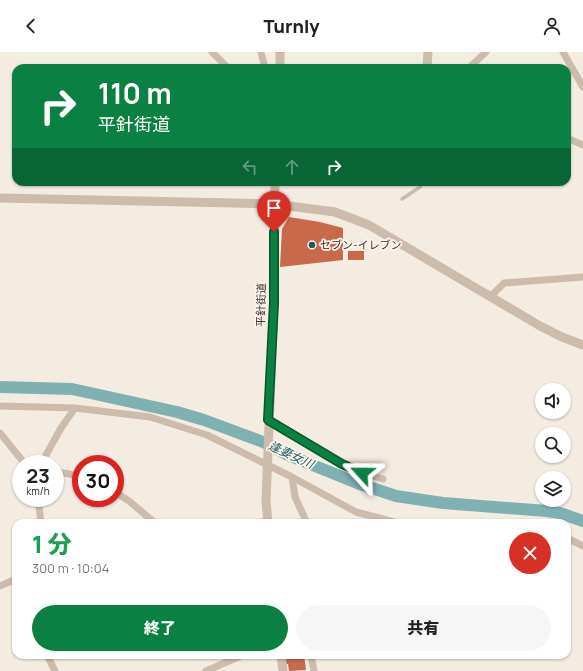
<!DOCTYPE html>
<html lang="ja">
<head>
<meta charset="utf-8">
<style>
  :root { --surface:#fff; --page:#f6f6f6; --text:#222; --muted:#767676; --accent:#0b8043 }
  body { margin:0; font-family:Manrope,"Noto Sans JP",sans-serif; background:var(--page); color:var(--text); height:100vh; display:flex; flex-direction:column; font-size:15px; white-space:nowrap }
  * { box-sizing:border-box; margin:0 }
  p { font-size:13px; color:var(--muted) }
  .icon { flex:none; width:22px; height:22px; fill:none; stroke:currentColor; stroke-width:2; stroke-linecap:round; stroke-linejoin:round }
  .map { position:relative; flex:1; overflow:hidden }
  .sheet { position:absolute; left:12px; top:467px; width:559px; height:140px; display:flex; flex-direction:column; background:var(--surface); border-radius:12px; box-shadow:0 1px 3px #0004 }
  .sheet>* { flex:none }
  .top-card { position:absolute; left:12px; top:12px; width:559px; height:122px; border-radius:12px; box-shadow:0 1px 3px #0004; background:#0b8043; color:#fff; overflow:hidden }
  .fabs { position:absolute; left:535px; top:331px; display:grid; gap:8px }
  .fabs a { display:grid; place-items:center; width:36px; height:36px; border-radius:50%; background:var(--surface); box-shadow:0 1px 3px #0004; font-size:20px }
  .speed { position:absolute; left:12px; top:403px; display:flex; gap:8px; font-size:20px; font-weight:700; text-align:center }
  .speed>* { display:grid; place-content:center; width:52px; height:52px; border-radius:50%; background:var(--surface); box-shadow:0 1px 3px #0004; line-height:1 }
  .speed small { font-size:10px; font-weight:400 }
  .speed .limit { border:6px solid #d22; background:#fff; color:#111 }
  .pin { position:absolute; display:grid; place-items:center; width:34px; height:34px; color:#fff; margin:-41px -17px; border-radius:50% 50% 50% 0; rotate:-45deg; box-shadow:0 0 4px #0007 }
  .pin .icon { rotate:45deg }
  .me { position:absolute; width:44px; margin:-22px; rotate:294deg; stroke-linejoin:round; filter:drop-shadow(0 0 3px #0008) }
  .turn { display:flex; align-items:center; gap:14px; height:84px; padding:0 20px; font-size:18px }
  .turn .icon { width:52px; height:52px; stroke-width:2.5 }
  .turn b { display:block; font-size:28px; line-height:34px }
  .lanes { display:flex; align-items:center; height:38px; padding:0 20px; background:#0003; justify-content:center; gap:20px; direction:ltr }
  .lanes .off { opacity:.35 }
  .round { display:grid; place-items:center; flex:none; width:42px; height:42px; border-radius:21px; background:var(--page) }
  .overview { display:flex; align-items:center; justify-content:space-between; height:68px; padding:0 20px }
  h1 { font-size:24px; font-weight:800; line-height:30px; color:#1e9e55 }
  .action { display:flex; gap:8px; margin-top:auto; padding:8px 20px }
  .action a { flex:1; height:46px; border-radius:24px; background:var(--accent); color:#fff; font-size:16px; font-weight:800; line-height:46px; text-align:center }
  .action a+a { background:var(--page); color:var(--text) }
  header { display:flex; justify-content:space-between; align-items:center; height:52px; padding:0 20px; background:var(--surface); font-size:18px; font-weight:800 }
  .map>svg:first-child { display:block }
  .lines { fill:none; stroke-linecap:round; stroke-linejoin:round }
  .river { stroke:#7fb0b2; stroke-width:12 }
  .building { fill:#c8694b }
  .service { stroke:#cdbbac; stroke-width:3.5 }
  .minor { stroke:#cdbbac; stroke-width:7 }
  .tertiary { stroke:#cdbbac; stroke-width:9 }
  .route-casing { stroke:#07532c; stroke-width:10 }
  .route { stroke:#0b8043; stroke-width:7 }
  .poi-dot { fill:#1f5a5e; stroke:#fbf5ee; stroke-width:1.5 }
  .labels { text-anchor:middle; stroke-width:3.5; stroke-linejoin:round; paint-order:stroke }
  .poi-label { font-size:11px; fill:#3b302b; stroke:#fbf5ee; text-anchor:start }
  .street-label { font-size:11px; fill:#3b302b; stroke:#fbf5ee }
  .water-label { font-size:12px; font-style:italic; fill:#1f5a5e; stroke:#fbf5ee }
</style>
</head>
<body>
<header><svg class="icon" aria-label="back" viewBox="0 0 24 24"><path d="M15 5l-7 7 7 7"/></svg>Turnly<svg class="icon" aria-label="person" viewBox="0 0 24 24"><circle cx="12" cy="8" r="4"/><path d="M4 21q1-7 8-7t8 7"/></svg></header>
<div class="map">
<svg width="583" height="619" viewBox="0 0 583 619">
  <rect width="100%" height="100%" fill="#f4ebe1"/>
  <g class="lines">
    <!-- river -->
    <path class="river" d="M0,335L72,337L177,360L204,368L263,390L288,403L357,431L396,444L443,451L547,459L560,461L583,469"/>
  </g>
  <!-- building -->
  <path class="building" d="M289,165L320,170L343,176V208L280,215L282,177Z
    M348,199H364V208H348Z
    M284,603H304L306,618L289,619L288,612H285Z"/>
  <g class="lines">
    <!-- service -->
    <path class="service" d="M402,147L420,135L423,130"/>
    <!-- minor -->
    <path class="minor" d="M212,0L228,16
      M261,0L265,16
      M563,0L583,35
      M469,16L486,0
      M567,86L583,93
      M491,244L504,231L583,225
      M0,354L75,356L150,365L207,383L292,425L356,460L398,471
      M268,368L342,412L362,421L383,427
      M0,381L25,412
      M41,412L61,376L75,356
      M55,420L70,422L81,426
      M292,425L295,445L307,471
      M115,440L129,449L155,471
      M38,446L41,471
      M257,471L268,469
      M475,471H493
      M567,486L583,494
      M0,534L16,527
      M47,603L55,619
      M311,603L314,619
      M206,619L243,603"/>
    <!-- tertiary -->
    <path class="tertiary" d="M280,16V0
      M427,16L428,0
      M0,146L274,152L335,160L369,173L540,274L562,285L583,293
      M268,471L266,449L274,251L275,130
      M281,603L283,619"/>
  </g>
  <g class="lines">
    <!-- route casing -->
    <g class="route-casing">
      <path id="route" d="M274,180V251L268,368L342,412L362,421"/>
    </g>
    <!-- route -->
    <use href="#route" class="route"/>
  </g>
  <!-- markers -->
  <circle class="poi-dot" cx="312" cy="193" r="4"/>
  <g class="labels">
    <!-- poi labels -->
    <g class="poi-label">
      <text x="320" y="197">セブン-イレブン</text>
    </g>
    <!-- street labels -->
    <g class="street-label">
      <text transform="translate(261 253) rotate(-89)" y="4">平針街道</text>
    </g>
    <!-- water labels -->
    <g class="water-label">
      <text transform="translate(291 403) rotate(25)" y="4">逢妻女川</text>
    </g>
  </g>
</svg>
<div class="fabs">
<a><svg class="icon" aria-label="sound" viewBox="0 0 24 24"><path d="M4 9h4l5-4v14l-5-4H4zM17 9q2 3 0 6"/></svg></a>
<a><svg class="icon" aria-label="search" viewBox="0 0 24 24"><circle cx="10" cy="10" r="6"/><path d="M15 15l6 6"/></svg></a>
<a><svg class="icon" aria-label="layers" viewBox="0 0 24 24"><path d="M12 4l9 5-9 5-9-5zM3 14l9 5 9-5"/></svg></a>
</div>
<div class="speed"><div>23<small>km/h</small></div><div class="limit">30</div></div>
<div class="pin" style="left:274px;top:180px;background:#d93025"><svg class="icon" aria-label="arrive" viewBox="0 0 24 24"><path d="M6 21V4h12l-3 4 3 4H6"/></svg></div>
<svg class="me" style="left:362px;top:421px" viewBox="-20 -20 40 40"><path d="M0-17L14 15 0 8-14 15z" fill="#0b8043" stroke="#fff" stroke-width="4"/></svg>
<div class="top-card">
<div class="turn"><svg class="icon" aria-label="right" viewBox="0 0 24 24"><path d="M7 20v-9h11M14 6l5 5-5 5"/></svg><div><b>110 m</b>平針街道</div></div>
<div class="lanes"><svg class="icon off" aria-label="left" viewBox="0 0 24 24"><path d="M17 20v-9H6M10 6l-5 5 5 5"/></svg><svg class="icon off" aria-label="ahead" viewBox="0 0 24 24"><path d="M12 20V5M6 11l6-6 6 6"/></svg><svg class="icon" aria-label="right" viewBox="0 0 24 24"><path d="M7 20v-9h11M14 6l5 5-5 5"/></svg></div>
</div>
<section class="sheet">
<div class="overview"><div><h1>1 分</h1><p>300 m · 10:04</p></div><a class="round" style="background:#d93025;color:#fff"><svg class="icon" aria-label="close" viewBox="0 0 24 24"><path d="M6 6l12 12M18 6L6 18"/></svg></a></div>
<div class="action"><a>終了</a><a>共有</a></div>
</section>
</div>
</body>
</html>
